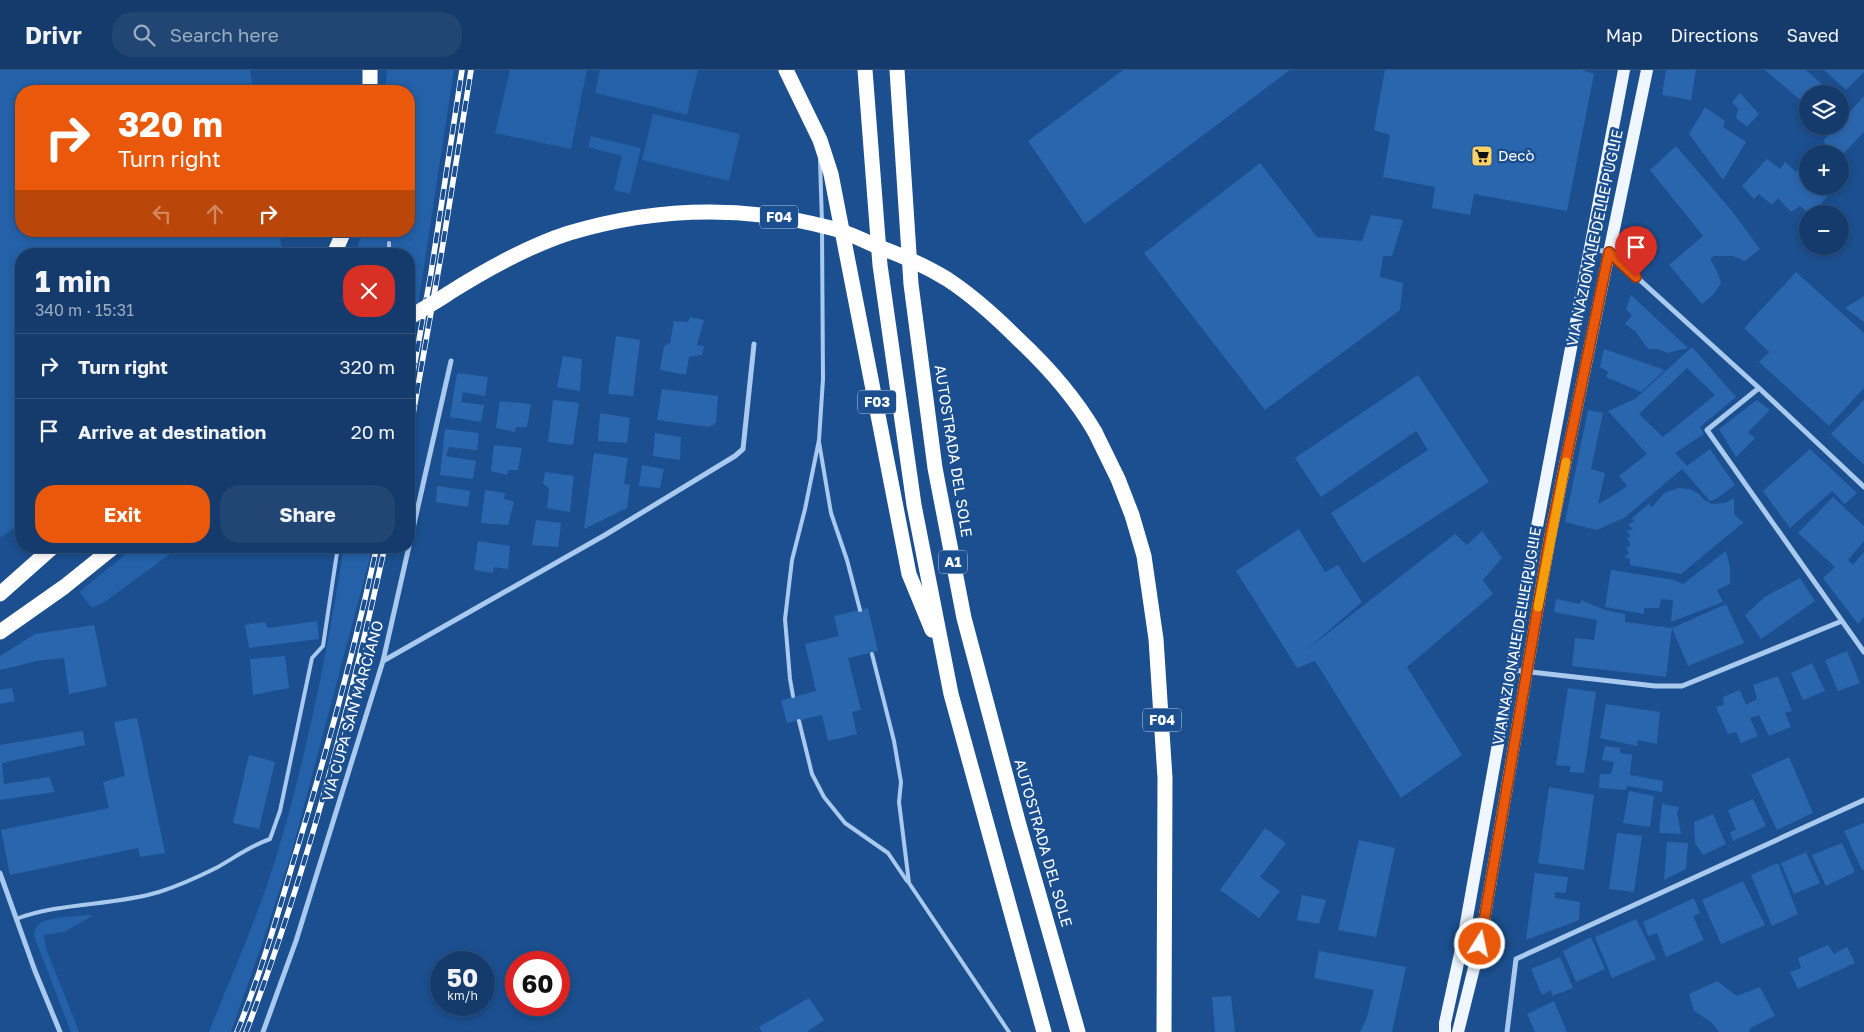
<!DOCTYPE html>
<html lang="en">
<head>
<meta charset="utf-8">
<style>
  :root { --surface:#143b6b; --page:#214673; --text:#f1f3f6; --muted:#9dadc1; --line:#33557e; --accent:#ea580c }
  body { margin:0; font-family:"Golos Text",sans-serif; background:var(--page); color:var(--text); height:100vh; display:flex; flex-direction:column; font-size:19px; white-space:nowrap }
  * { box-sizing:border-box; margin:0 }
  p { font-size:16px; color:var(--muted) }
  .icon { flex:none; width:28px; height:28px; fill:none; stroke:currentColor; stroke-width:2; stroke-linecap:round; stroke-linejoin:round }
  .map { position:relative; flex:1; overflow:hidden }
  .side { position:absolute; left:15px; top:178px; width:400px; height:305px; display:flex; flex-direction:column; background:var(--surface); border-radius:20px; box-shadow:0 2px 8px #0003,0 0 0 1px var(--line) }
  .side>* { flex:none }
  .guide { position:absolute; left:15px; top:15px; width:400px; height:152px; border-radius:20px; box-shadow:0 2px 8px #0003,0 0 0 1px var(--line); background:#ea580c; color:#fff; overflow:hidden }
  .fabs { position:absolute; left:1799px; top:15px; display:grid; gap:10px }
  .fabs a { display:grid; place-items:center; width:50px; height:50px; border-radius:50%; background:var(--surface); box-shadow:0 2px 8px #0003,0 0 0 1px var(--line); font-size:25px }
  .speed { position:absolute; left:430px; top:881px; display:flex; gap:10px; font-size:25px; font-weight:700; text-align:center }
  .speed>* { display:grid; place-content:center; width:65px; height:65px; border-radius:50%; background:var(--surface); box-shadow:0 2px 8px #0003,0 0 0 1px var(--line); line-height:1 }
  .speed small { font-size:12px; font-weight:400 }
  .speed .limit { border:8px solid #d22; background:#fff; color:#111 }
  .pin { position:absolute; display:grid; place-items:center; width:42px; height:42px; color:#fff; margin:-51px -21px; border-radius:50% 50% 50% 0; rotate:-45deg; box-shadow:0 0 5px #0007 }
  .pin .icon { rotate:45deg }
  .me { position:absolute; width:55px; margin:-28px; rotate:10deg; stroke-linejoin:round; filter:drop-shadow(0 0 4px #0008) }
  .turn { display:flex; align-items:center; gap:18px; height:105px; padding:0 20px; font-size:22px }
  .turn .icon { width:65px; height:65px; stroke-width:2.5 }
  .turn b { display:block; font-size:35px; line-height:42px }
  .lanes { display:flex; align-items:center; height:48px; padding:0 20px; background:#0003; justify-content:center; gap:25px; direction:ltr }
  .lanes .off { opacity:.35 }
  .round { display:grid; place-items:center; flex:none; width:52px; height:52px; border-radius:20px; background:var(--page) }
  .overview { display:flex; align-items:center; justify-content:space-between; height:85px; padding:0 20px }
  h1 { font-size:30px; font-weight:700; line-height:38px }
  .button { display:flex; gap:10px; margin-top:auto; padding:10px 20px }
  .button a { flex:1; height:58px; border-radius:20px; background:var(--accent); color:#fff; font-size:20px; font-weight:700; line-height:58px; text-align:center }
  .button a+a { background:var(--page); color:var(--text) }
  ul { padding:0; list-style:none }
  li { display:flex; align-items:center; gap:15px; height:65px; padding:0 20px; border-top:1px solid var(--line) }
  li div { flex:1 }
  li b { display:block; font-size:19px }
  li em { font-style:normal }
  header { display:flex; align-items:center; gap:30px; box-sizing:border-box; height:70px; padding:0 25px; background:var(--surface); border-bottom:1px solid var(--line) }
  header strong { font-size:24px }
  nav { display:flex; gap:28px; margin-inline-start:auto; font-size:18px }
  .search { width:350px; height:45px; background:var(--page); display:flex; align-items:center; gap:12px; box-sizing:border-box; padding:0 18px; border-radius:20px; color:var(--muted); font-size:19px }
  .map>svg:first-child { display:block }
  .green { fill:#2461a8 }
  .building { fill:#2a66ad; fill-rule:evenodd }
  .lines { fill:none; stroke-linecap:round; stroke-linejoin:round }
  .lane { stroke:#a9c9ee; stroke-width:4 }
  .street { stroke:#a9c9ee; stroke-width:5 }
  .primary { stroke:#f0f6ff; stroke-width:12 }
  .highway { stroke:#fff; stroke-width:15 }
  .rail-casing { stroke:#fff; stroke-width:5.5 }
  .rail { stroke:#1b4f8f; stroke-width:4; stroke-dasharray:11; stroke-linecap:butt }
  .highway-bridge { stroke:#fff; stroke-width:15 }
  .route-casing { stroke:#983908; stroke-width:12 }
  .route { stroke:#ea580c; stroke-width:9 }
  .slow { stroke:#f59e0b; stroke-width:9 }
  .labels { text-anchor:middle; stroke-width:5; stroke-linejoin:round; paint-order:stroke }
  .shield { fill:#1b4f8f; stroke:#bbcadd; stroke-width:1 }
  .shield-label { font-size:14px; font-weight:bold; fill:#fff }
  .poi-label { font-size:15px; fill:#fff; stroke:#1b4f8f; text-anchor:start }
  .street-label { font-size:15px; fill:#fff; stroke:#1b4f8f }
</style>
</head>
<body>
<header>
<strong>Drivr</strong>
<div class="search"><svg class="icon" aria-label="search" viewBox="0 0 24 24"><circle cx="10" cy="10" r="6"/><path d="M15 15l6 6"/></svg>Search here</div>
<nav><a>Map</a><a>Directions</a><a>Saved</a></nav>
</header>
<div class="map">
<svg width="1864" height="962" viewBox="0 0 1864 962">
  <rect width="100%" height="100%" fill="#1b4f8f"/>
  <!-- green -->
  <path class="green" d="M0,0H250L253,21H21V161H279L283,184H21V453L0,468Z
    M387,0H454L409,294V184H355L363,161H409V21H385Z
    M510,0H587L571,79L495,63Z
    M600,0H698L687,45L595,23Z
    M653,44L740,64L729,111L642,90Z
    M591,66L641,78L630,124L614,120L622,86L588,77Z
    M136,476H181L106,531L92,538L79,522Z
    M344,476H373L292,781L261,877L231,962H209C233,901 261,840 279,777C308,679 328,578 344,476Z
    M94,845L64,862L44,865L46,878L79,962H71L34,866C34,862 35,858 38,855C46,846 81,846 94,845Z"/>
  <!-- building -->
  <path class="building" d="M1123,0H1290L1085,154L1028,71Z
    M1385,0H1582L1594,4L1567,141L1474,124L1470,145L1432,138L1435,117L1383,107L1390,65L1374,60Z
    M1666,0H1696L1691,30L1662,25Z
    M1765,0H1806L1824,16L1816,24H1808V32L1805,34Z
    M1824,0H1864V2L1846,20Z
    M1740,23L1759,44L1747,57L1736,48L1738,39L1732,32Z
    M1864,26V62L1840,87V84H1833L1823,71L1837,56H1840V53Z
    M1705,37L1725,51L1723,57L1746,72L1723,110L1689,64Z
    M1676,76L1732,141L1760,179L1745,191L1733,186H1714L1710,189L1717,201L1721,213L1714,224L1702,234L1669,195L1703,166L1650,100Z
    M1767,89L1780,99L1785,92L1796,102L1803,96L1808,100V116H1835L1813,144H1809L1800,136L1791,142L1778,128L1772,135L1759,124L1754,129L1742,116Z
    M1260,93L1317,167L1362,171L1371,145L1403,150L1392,186H1383L1380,207L1403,213L1400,240L1265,340L1144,183Z
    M1796,202L1864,263V318L1829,356L1759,292L1769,282L1744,258Z
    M1631,225L1688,278L1668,283L1657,279H1648L1635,261L1625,254L1632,245L1626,239Z
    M1864,226V252L1845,238Z
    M690,247L704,250L697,275L704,276L702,285L689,287L686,305L660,300L664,276L670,273L674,251L688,252Z
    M616,266L640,270L633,326L608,324Z
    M1692,277L1736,327L1700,357L1704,364L1675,383L1687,396L1710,379L1735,415L1716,429L1710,431L1682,399L1624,448L1597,460L1565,452L1588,340L1603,343L1591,399L1605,403L1598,434L1619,422L1627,416L1619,406L1647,384L1608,341L1635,329ZM1687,298L1715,325L1663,367L1639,344Z
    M1604,279L1665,300L1641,322L1606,307L1608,302L1600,297Z
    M563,286L582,289L580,321L557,317Z
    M457,303L488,307L485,326L463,322L461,332L484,335L481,352L450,347Z
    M1418,305L1489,412L1363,493L1331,443L1428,380L1416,361L1321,427L1295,388Z
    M662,319L718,326L716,353L709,357L657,350Z
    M553,330L579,333L573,375L548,372Z
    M1757,330L1770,340L1748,362L1755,368L1736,387L1719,359Z
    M1864,330V393L1863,394L1831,364Z
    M500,331L531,334L527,357H516L515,362L496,358Z
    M600,343L630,348L627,373L598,371Z
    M445,359L479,363L477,380L449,377L446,386L476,391L473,409L440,405Z
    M655,363L681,367L680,390L653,386Z
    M494,375L522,378L518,400H508L507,405L491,401Z
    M1810,379L1857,423L1845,434L1832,421L1790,458L1763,421Z
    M594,383L628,388L624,414L630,415L627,438L584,459Z
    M642,395L664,399L660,418L639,416Z
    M545,402L574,406L570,442L547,438L549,418L543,414Z
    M437,416L470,421L468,437L436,432Z
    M1678,418L1690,419L1699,424L1704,430L1712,434L1725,433L1734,428V444L1739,449L1744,452L1681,504L1630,495V489L1624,487L1629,483L1626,478L1631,475L1627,468L1631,466L1626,461L1633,459L1628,455L1635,450L1631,449L1649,434L1652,437L1664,423Z
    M485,420L505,423L504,429L514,432L508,455L481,453Z
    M1833,427L1864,456V471L1848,490L1853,495L1864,482V547L1858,554L1823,508L1835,497L1798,463Z
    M536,450L561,453L558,477L532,475Z
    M1299,459L1325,502L1338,495L1362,532L1305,581L1455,464L1467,475L1482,461L1502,488L1483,510L1493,524L1407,597L1462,685L1401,728L1315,591L1297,598L1236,501Z
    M478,471L510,476L508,499L494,497L493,503L474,500Z
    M1726,481L1730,497V514L1717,520L1723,532L1671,552L1673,530L1661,529L1659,538H1644V544L1605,537L1611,500L1674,510L1683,514Z
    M1800,508L1815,531L1761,569L1745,545L1766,526Z
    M1556,529L1580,534L1581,530L1605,540L1625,544V552L1672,558L1666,607L1572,596L1575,568L1594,570L1597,550L1554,542Z
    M1726,534L1744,573L1688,596L1672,558Z
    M868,538L878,581L848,588L861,640L852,642L857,664L828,671L822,645L787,653L781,630L816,621L805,574L839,566L834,546Z
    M317,551L319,569L249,578L245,555L265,552L268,558Z
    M94,555L107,616L69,624L64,588L37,591L0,600V586L35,564Z
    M1847,581L1860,613L1838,621L1825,590Z
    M285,586L289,618L253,625L250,589Z
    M1812,593L1825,621L1803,630L1791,603Z
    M1778,606L1792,641L1785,643L1791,657L1769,666L1759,645L1750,648L1758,666L1741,673L1736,662L1728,664L1716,637L1724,635L1723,627L1740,620L1746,635L1757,629L1753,615Z
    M12,618L15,631L0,634V620Z
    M1568,618L1596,622L1584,703L1570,702V696L1556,695Z
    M1606,634L1660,642L1657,674L1638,670L1637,676L1600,668Z
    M137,648L165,783L140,787L138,778L10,805L1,760L109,738L103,712L125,706L114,652Z
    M83,661L85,675L2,693L4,714L49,707L55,722L0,730V675Z
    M1605,676L1620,678V683L1632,685L1630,705L1663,711L1662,722L1627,716L1626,720L1599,718L1600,704H1611L1614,692L1602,690Z
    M249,685L275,692L259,759L233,753Z
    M1789,687L1813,743L1777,760L1751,705Z
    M1549,717L1594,725L1584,800L1538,793Z
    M1629,721L1654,726L1650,757L1623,753Z
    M1753,729L1766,756L1733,771L1730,762L1736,760L1728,740Z
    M1662,734L1679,737L1677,743L1681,764L1659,763Z
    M1713,744L1726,774L1703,785L1695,773L1694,752Z
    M1864,753V800H1862L1844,761Z
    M1265,758L1286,773L1260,807L1280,821L1259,848L1220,820Z
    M1617,763L1642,766L1634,822L1609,819Z
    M1359,770L1395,778L1376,867L1338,860Z
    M1667,772L1688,773L1686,799L1664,810Z
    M1842,773L1855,802L1826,816L1812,785Z
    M1806,782L1820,813L1794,824L1781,793Z
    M1778,793L1798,844L1772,856L1751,805Z
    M1535,803L1568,807L1566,823L1555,822V828L1580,832L1579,850L1526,870Z
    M1743,811L1765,855L1721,874L1702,830Z
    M1302,825L1326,830L1319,854L1297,850Z
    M1694,828L1700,843L1693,846L1704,870L1666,887L1657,863L1648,866L1643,852Z
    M1636,849L1656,889L1612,908L1595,867Z
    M1591,867L1605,899L1576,912L1563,881Z
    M1828,875L1834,884L1847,877L1855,893L1798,919L1790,902L1801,898L1798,888Z
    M1319,881L1406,897L1392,962H1360L1366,950L1374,920L1314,908Z
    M1560,887L1573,918L1552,926L1551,920L1542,925L1531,899Z
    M1717,911L1737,926L1760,917L1775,946L1750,958L1749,962H1719L1710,951L1694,941L1689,924Z
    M1231,926L1235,962H1215L1212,927Z
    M809,928L824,950L807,962H762L759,957Z
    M1554,931L1567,962H1535L1527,944Z"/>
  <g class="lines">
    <!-- lane -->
    <path class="lane" d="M820,90L822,153
      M389,184V173
      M819,372L831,443L847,490L860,540
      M872,584L894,671L901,712L899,732L909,813L1009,962
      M793,626L790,609L785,549L792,490L805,439L819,370L823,309L822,160
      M799,651L812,704L824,727L845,753L888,783L907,811
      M16,849C61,832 113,836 159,822C178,816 198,807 216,798C234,788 250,776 270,769L280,741L312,588L323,576L338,476"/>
    <!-- street -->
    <path class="street" d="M1591,179L1609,182L1759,318L1864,417
      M1759,318L1707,360L1864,582
      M383,591L605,465L735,386L743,379L754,274
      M1512,600L1655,616H1682L1842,551
      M0,803L35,901L60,962
      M263,962L296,871L383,591L451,291
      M1507,962L1516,889L1864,730"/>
    <!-- primary -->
    <path class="primary" d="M1445,962V953L1463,870L1535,467L1624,0
      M1458,962L1480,874L1550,467L1647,0"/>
    <!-- highway -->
    <path class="highway" d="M786,0L820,70L831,104L909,504L932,560
      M865,0L880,195L914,435L951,624L1044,962
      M897,0L911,214L935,398L964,548L1019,755L1078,962
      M370,21V0
      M334,184L344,161
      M1095,362L1118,409L1132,445L1144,486L1156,569L1165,708L1164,962
      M0,524L54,476
      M0,562L64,517L115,476"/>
    <!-- rail casing -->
    <g class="rail-casing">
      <path id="rail" d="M409,325L431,203L462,0
        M409,367L442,180L471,0
        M237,962C260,906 277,847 294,789C326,685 354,582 377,476
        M246,962C306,805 349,640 385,476"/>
    </g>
    <!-- rail -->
    <use href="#rail" class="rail"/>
    <!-- highway-bridge -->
    <path class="highway-bridge" d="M409,248C422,239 436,232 449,223C487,199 526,177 569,163C656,137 744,135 831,158C848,162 864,171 879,177C903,186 926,196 947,209C973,226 995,246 1017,268C1047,296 1074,326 1095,362"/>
  </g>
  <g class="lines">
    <!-- route casing -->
    <g class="route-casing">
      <path id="route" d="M1480,874L1550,467L1609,182L1636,207"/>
    </g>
    <!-- route -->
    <use href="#route" class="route"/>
    <!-- slow -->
    <path class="slow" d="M1538,537L1566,392"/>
  </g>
  <!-- icons -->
  <defs>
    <g id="supermarket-square" transform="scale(1.125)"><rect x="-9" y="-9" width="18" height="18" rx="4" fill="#ffd166" stroke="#1b4f8f"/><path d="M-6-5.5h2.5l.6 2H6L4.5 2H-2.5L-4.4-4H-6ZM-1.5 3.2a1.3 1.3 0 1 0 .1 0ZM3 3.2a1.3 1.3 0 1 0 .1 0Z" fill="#111"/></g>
  </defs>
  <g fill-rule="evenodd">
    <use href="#supermarket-square" x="1482" y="86"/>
  </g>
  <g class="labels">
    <!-- shield labels -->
    <g class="shield">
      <rect x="760" y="135.5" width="38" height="23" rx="4"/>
      <rect x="858" y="320.5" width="38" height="23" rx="4"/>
      <rect x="939" y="480.5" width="28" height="23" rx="4"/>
      <rect x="1143" y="638.5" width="38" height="23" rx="4"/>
    </g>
    <g class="shield-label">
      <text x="779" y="152">F04</text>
      <text x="877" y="337">F03</text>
      <text x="953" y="497">A1</text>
      <text x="1162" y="655">F04</text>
    </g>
    <!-- poi labels -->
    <g class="poi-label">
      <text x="1498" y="91">Decò</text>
    </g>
    <!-- street labels -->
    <g class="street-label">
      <text transform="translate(1595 168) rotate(-78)" y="5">VIA NAZIONALE DELLE PUGLIE</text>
      <text transform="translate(953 381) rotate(81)" y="5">AUTOSTRADA DEL SOLE</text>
      <text transform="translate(1517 566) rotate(-80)" y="5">VIA NAZIONALE DELLE PUGLIE</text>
      <text transform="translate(353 641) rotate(-74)" y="5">VIA CUPA SAN MARCIANO</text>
      <text transform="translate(1043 773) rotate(74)" y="5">AUTOSTRADA DEL SOLE</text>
    </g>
  </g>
</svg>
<div class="fabs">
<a><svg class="icon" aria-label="layers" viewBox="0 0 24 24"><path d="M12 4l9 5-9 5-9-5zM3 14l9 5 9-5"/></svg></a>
<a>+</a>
<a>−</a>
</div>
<div class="speed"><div>50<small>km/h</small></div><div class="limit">60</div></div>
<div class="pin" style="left:1636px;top:207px;background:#d93025"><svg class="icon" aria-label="arrive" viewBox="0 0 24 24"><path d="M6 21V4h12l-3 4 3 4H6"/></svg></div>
<svg class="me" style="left:1480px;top:874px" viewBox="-20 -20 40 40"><circle r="17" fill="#ea580c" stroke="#fff" stroke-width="3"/><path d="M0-11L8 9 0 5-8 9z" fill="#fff"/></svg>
<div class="guide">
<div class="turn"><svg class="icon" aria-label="right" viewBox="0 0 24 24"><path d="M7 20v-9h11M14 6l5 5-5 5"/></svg><div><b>320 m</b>Turn right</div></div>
<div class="lanes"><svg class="icon off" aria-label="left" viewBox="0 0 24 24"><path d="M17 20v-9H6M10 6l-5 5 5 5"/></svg><svg class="icon off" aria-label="ahead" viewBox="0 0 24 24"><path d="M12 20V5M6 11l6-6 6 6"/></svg><svg class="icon" aria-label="right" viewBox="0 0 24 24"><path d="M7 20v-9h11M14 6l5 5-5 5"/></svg></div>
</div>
<section class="side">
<div class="overview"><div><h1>1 min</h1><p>340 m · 15:31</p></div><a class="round" style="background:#d93025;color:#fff"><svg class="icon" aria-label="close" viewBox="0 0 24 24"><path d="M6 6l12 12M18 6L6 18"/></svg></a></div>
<ul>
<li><svg class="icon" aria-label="right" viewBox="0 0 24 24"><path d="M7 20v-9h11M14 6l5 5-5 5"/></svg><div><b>Turn right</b></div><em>320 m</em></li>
<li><svg class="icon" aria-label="arrive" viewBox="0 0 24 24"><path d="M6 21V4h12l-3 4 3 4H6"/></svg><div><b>Arrive at destination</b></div><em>20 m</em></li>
</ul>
<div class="button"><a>Exit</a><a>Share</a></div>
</section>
</div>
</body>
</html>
